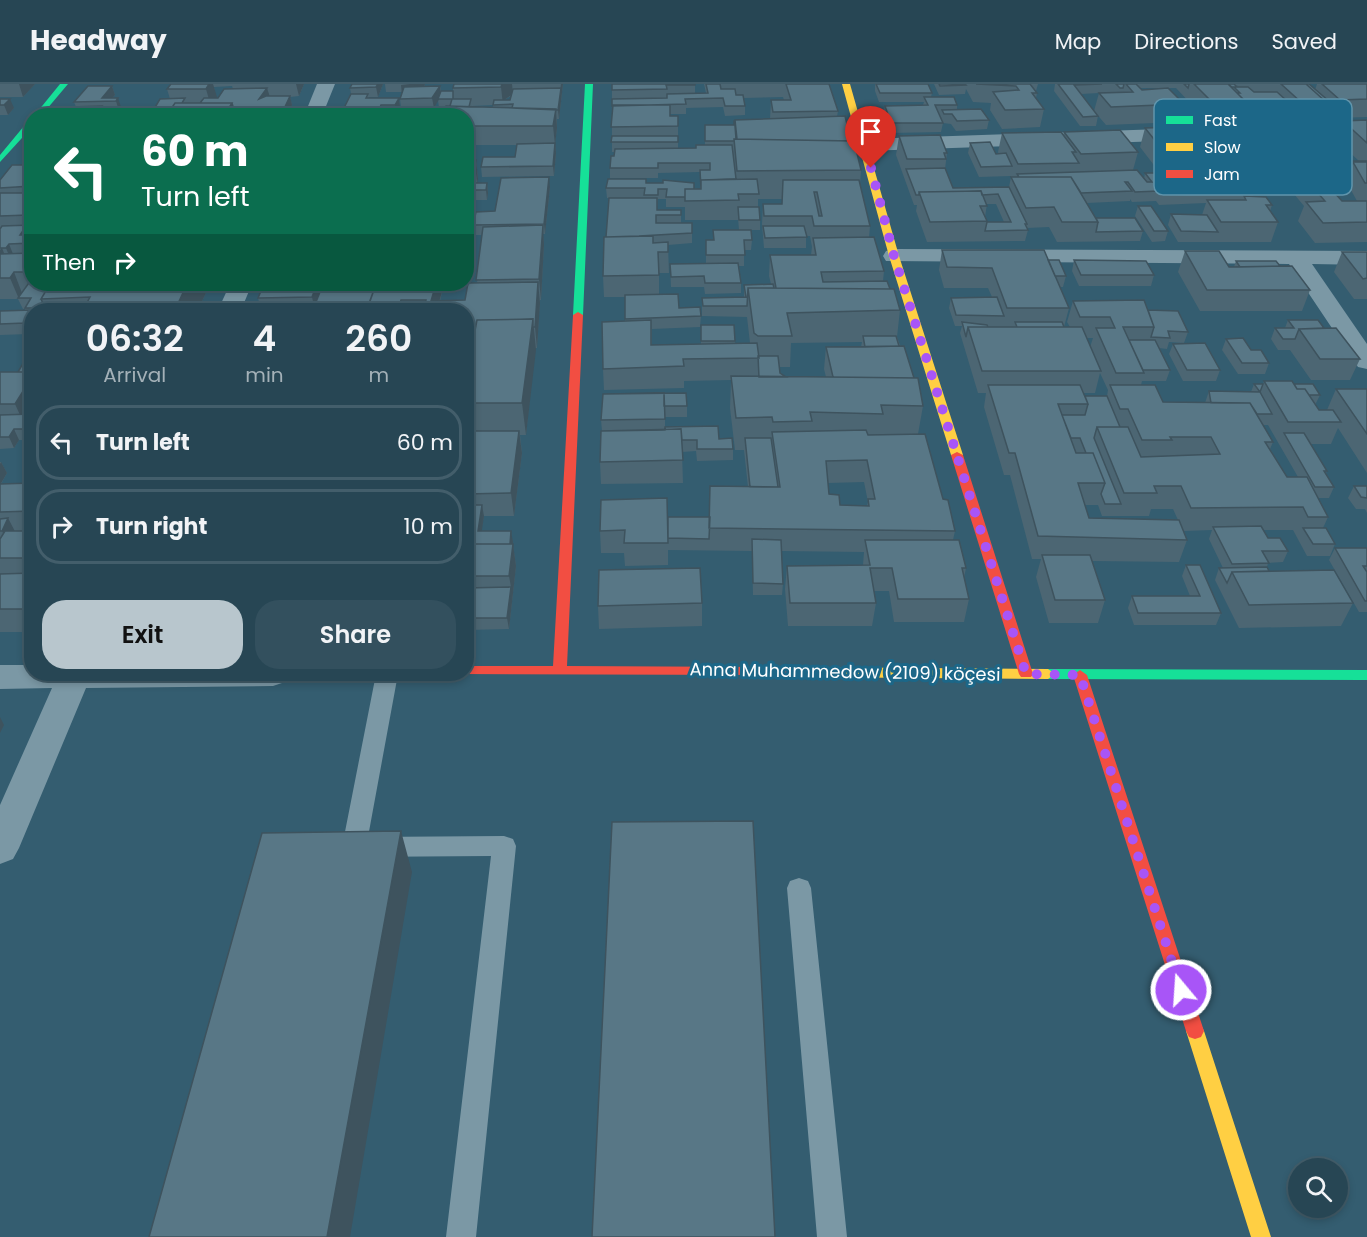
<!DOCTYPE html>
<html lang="en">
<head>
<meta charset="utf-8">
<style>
  :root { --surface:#274654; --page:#33505e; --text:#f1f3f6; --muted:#a4b1b8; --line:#435e6b; --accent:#b8c6cd }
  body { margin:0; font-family:Poppins,sans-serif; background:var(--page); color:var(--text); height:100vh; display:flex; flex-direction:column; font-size:22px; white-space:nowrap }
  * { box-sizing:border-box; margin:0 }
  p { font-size:20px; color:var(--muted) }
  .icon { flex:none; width:33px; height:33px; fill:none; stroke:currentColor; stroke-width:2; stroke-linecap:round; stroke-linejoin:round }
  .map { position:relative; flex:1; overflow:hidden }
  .side { position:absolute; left:24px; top:219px; width:450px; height:378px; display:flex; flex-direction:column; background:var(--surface); border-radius:24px; box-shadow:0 3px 9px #0003,0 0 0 2px var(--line) }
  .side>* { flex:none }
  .hud { position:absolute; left:24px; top:24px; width:450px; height:183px; border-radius:24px; box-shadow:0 3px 9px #0003,0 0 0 2px var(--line); background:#0b6e4f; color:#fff; overflow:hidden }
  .buttons { position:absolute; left:1288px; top:1074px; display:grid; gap:12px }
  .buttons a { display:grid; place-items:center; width:60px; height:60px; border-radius:50%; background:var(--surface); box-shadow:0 3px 9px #0003,0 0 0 2px var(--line); font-size:30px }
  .pin { position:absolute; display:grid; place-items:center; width:51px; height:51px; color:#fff; margin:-62px -26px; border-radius:50% 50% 50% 0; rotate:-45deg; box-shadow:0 0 6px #0007 }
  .pin .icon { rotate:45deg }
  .me { position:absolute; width:66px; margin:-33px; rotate:342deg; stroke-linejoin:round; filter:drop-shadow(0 0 4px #0008) }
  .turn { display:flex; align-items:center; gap:21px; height:126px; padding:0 18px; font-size:27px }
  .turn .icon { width:78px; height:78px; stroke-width:2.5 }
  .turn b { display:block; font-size:42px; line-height:51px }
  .then { display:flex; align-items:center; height:57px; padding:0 18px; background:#0003; gap:12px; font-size:22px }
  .eta { display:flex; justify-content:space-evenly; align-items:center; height:102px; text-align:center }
  .eta b { font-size:36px; font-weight:600; line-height:42px }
  .cta { display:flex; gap:12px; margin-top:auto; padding:12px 18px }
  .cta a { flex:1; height:69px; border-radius:24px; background:var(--accent); color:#111; font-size:24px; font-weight:600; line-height:69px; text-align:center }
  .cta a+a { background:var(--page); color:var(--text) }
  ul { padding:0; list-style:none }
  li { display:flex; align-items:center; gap:18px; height:75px; margin:0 12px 9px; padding:0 6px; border:3px solid var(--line); border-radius:24px }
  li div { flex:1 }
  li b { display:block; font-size:22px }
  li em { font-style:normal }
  header { display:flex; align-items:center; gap:36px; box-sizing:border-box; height:84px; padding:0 30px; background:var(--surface); border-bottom:2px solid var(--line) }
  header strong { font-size:28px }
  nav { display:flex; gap:33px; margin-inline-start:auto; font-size:21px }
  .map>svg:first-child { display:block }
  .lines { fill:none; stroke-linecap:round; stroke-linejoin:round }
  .lane { fill:#7b98a5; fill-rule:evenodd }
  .street { fill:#7b98a5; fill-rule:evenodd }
  .fast { fill:#16e098; fill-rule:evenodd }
  .slow { fill:#ffcf43; fill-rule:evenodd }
  .jam { fill:#f24e42; fill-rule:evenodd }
  .wall { fill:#4c6673; fill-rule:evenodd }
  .shaded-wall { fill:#3e535e }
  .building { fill:#587786; stroke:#3e535e; stroke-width:1.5; fill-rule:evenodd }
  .route { stroke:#a855f7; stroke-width:10; stroke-dasharray:0 18 }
  .labels { text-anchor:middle; stroke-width:6; stroke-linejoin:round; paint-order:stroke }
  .street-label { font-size:18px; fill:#fff; stroke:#1c6788 }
  .key { fill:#1c6788; stroke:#6095ac; stroke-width:1.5 }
  .key-label { font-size:16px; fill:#fff }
</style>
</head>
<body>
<header>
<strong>Headway</strong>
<nav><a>Map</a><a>Directions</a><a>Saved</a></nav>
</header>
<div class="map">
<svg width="1367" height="1153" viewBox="0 0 1367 1153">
  <rect width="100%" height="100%" fill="#345d70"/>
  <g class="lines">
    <!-- lane -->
    <path class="lane" d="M376,590H398L368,753L504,752L513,755L516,762L476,1153H446L491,772L354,773L345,770L342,763Z
      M799,794L808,797L811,804L847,1153H817L787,804L790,797Z"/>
    <!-- street -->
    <path class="street" d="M317,0H335L322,32H304Z
      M1367,38V50L865,67L855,61L865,55Z
      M894,165L1367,167V181L1312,180L1367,260V285L1358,283L1289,180L886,177L883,172L886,167Z
      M230,200H252L241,226H218Z
      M0,581H32V590H290L285,598L273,602L86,604L19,764L13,775L0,780V721L52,604L0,605Z"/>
    <!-- fast -->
    <path class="fast" d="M60,0H68L41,32H34Z
      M585,0H593L583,231L578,234L573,231Z
      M29,36H32V43L0,78V71Z
      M1048,585L1367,586V596L1048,595L1041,590Z"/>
    <!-- slow -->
    <path class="slow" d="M842,0H850L899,172L963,371L961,373L957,374L951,371L889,172Z
      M791,583L1048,585L1055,590L1048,595L791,593L784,588Z
      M1195,939L1201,941L1204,947L1271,1153H1251L1186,947L1189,941Z"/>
    <!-- jam -->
    <path class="jam" d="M578,228L583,231L567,582L791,583L798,588L796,591L461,590H466V582H553L573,231Z
      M957,368L963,371L1033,590L1031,593H1021L1019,590L951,371Z
      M1080,586L1087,591L1204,947L1201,953L1195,955L1189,953L1186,947L1073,591Z"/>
  </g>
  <!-- wall -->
  <path class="wall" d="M0,0H35L23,13H0Z
    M171,0H304L299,12L290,13L292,21L287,32H112L154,25L170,15L167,5ZM232,2L233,5L218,14H216L214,3Z
    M383,0L378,13H369V14H399L400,23L397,31H382L351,10L350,4Z
    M385,0H425L424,3L440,2L441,7H453V4L454,0H563L559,35H557V44L555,59L556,69L554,92L482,93L481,83L515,73L517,61H466V32L445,24H439L438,16L434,24H401L400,15L402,8H386ZM511,12L510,16H504ZM493,21V23H472V22Z
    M612,0H695V9H706L704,0H829L838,27L837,33L851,57L861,86L860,100L870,142L869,154L884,187L883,197L890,205L900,226L897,253L923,322L918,350L955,447L953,456L966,484L964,494L969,515L964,538H894L889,507H874L876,519L872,542H788L785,505L787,482L863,481L864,468L781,467L783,500L782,511H753L752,467L668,466V452V481L625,482L624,469H601L600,447L668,433H710L748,403L744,366H735L730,324L731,296L684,297V304L604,306L603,285L625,237V213H604L603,192L609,114H607L606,104L646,99L700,105V88L658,89V94H610V84L614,72L615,68H612ZM783,13L784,16H771L770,35L734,41H705V61L696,64H678V32H670V30H686V24L723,23L725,32L745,31V22L744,14ZM658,115H666V123H685V136H738V134L739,146H713V156H706V179L670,180L671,203H704L705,210L741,209V199L739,182H744V166H751L752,156L751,146H760V136L758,123V115H782V120H763L762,140L764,164H806V152H810L812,163L811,171H770L769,192L771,200L744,201V213L702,214V232L747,233L750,259H735L734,241H701V260L652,261V245L700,243L701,232L679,224L659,210V189H669L668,161L692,159V149L681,139V126H657ZM862,258L861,263H826L824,285L826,293H786L780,289V283H790L791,259ZM864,398L868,418L867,422L840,421L829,410L828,399Z
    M872,0H928L932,9L931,13L957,21V26L989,36L987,45L956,47L951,40L943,39L941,48L890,49L883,31L885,22L923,21L924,18H879L875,7V0Z
    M934,0H1038L1036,7L1037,9L1036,14L1044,25L1040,43L1002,45L990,26L991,19L973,18L966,5L965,10L939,11Z
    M1055,0H1238L1237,2L1238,0H1309L1315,6L1317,0H1367V33L1335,34L1320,35V36L1296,37L1294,36L1208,38L1176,4H1140L1142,6L1184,20L1179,38L1106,41L1094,27L1099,9L1081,10L1098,32L1096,42H1080L1054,7Z
    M112,2L115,11L113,14L121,23L119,27H103L105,32H63L76,23L74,18Z
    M0,15L14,24L8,31H0Z
    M1367,36V158L1315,159L1298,137L1304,122L1294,110L1271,111L1262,101L1257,102L1253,112L1272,121L1270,127L1278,138L1271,158H1178L1168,141L1171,130L1202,131L1206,119L1159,121L1156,117L1132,118L1130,115V117L1087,119L1096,134L1143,147L1140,157L1057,158L1049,143L1027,144L1028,146L1025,157L927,158L916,127L917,121H914L896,71L899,52L947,69L945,85L953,104L1009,103L1011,93V92L979,93L968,69L970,59L996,70H999L998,68L1002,49L1063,51L1064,48L1138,68L1133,86L1144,95L1145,89H1160L1140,63L1145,44L1214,51H1228L1231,42L1336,53L1343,37ZM1344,63L1359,77H1343L1342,82H1333L1331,80H1337ZM1304,76L1302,81H1298L1294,77ZM1346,97L1357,117H1342L1324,98ZM987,120H996L1004,138H987L985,133Z
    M31,72L32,200H210L198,226H32L29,250L0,251V227L25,226V225H23L18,215H0V96L26,81V79Z
    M466,76H476L478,95L477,99H472H487L488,109L487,116H466Z
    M550,103L545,150H543L544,161L541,216H540L537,264H535L526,351H520L522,369L514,432H484L481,447H511L516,482L509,545L466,546V347H470L468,340H466V226H261L258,214L264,200H323V203L359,202L360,200H444L440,217L465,216L477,199L482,151H474L473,141L495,127Z
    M1138,122L1168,147L1165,157L1152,158L1135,132Z
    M942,166L1048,176L1066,192L1063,203H1060L1069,224L1064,243H1070L1067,238L1073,217L1148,226L1188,248L1184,259L1169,258L1167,265L1159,264L1170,286L1166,297H1142L1141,301L1163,318L1205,319L1209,307L1251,308L1254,300H1263L1264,297L1294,300L1320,311L1315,321L1319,326H1327L1336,305H1367V389L1338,344L1331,360H1311L1327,387L1326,389L1334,403L1329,414H1318L1328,433L1323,444L1335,460L1330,472H1307L1293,446H1263L1268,454L1288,467L1283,478L1268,479L1267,483L1269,487L1353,519L1341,542L1239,544L1215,496L1219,484H1223L1209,455L1212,446L1184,447L1187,456L1179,478L1092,477L1105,516L1098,539H1049L1036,493L1041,475H1032L1010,391H1004L984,323L986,309H978L960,249L962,242H955L949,224L951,214L992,213L988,204H944L939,186ZM1087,254H1093L1090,263ZM1100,289L1108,306L1107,312H1085L1083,309H1095ZM1263,341H1268L1298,393H1287L1270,365L1273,358ZM1085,421H1098L1102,432H1149L1151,425H1173L1178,436L1089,434Z
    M1185,167L1229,183H1234L1236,177L1280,182L1310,206L1302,227H1200L1178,188Z
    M1342,168H1367V215H1354L1334,188Z
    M1074,176L1154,191L1151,202H1079L1072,187Z
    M1288,236L1360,275L1350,296H1311L1290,266H1278L1271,255L1275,244H1285Z
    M1226,255L1251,266L1269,279L1265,290H1238L1222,266Z
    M1173,260L1220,286L1216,297H1183L1169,270Z
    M0,288H18L31,356H19L14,364L0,365Z
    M603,310L687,322V333H665V345L719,355L733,365V376L697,377L696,367L682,368L683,399L601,400L600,378L602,347L601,336Z
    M32,370V390L26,379Z
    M0,378H1L7,389L1,400L32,399V548H0Z
    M1354,402H1367V429L1365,425H1356L1348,414Z
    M1335,464H1367V528H1359L1329,476Z
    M1186,481L1221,529L1216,541H1134L1128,524L1132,512H1190L1182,492Z
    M702,519V542L599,545L598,522Z"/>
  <!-- shaded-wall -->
  <path class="shaded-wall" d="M19,0H35L23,13Z
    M203,0H213L217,13L213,19H210L206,5Z
    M296,0H304L299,12Z
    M378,0H383L378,13L376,3Z
    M410,0H425L422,8L402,11L401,1Z
    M502,0H512L513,10L504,16L503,21L501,3Z
    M561,0H563L559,35L558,26Z
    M112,2L115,11L110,17L102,14Z
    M440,2L441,12L434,24L432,14Z
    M267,4L270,13L259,15Z
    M290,12L292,21L287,32H284L283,27Z
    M118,14L121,23L119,27L116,17Z
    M399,14L400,23L397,31L395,21Z
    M10,15L14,24L8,31L4,21Z
    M232,19L235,32H224Z
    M381,21L382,32L377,31Z
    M102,22L105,32H95Z
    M201,25L203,32H196Z
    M556,25L557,44L555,61L553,42Z
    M555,59L556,69L554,92L553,82Z
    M476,76L478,95L477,99L475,80Z
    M470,89L472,99L470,106L468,99Z
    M549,93L550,103L545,150L544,140Z
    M487,99L488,109L487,116L486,106Z
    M543,141L544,161L541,216L539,195Z
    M32,147V157L20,151L22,148Z
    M9,160L13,170L10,174L6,164Z
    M2,164L10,184L0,176V166Z
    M32,171V200L33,209L25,188V179Z
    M14,188L22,209L19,215L10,194Z
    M538,198L540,219L537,264L535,243Z
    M187,200H210L198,226H175Z
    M317,200H323L325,211L314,223L315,226L312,213Z
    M436,200H444L437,226L431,217Z
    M401,216L403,226H398Z
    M32,228V247L29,250L25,239Z
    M533,235L536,266L526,351L522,319Z
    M32,293V331L25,342L15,320Z
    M32,336V355L31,356L26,345Z
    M14,345L19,356L14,364L9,353Z
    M519,347L522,369L514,432L511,409Z
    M1,378L7,389L0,401V380Z
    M482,421L484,432L480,459L478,447Z
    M8,434L20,457L14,469L2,447Z
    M511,447L513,458L510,483L508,471Z
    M513,460L516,482L509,545L507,534L511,503L509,492Z
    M0,633L4,641L0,649Z
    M401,747L412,788L350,1153H327Z"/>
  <!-- building -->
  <path class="building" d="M171,0H209L206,5H167Z
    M352,0H378L376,3L350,4Z
    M454,0H502L501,3L453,4Z
    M612,0H666L667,5L612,6Z
    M666,0H695V1H666Z
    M706,0H720L721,5H735L736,11H743L745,22H725L723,14L685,15L686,20L612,22V15L667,14V10L708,9Z
    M786,0H829L838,27L773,28L771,16H791Z
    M876,0H928L932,9H880Z
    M939,0H965L966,1L940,2Z
    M976,0H1030L1037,9H1032L1044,25L1005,26L993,8L1019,6L1016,2Z
    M1058,0H1102L1074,1L1098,32L1083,33Z
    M1116,0H1124L1123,4H1120Z
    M1126,0H1136L1142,6L1168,4L1184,20L1111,23L1099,9L1133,8Z
    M1184,0H1189L1188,4Z
    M1194,0H1228L1247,19L1214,20Z
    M1228,0H1234L1237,3H1232Z
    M1281,0H1306L1326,18L1302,19Z
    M1306,0H1309L1338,25L1324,26L1326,18Z
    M1322,0H1367V15L1340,16Z
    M88,2H112L102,14H118L116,17L74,18Z
    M440,2L432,14L400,15L404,3Z
    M1234,3H1248L1254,8H1277L1297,26L1245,28L1247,19L1237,9H1240Z
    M267,4L259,15L266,12H290L283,27L234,26L232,19H200L204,14H218L224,5Z
    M561,4L558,26L512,24L513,20L493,21L494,16H510L513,5Z
    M441,7H453V15H438Z
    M351,10H368L366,14H399L395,21H381L377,31L340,32Z
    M924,13H954L957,21H935L943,39H891L885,22L928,21Z
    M185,14L182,19H175L171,25H154L160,15Z
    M0,15H10L4,21H0Z
    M452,15H471L469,23L450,22Z
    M175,19H232L224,32H203L201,25H171Z
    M613,21H670V32H678V42L611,43Z
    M102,22L95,32H63L71,23Z
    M446,22L556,25L553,42H466V32H442Z
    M136,25H201L196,32H132Z
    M981,25L989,36L957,37L952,30H944L942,26Z
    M114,29H134L132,32H112Z
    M845,32L851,57L737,55L735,36Z
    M1367,36V59L1343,37Z
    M734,37H735V42L736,55H734V57H705V41H734Z
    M1322,40L1344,61L1321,62L1316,57L1265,58L1279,73H1290L1298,81L1308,80L1342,117H1367V138L1323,139L1306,118L1325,117L1301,90L1278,91L1231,42Z
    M1206,42L1226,65L1202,66L1219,85L1245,84L1258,98L1196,100L1180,79H1173L1145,44Z
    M1120,46L1138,68L1081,70L1064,48Z
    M1061,48L1076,68H1072L1079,79L1018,80L1002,49Z
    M940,51L947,69H944L946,75H907L899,52Z
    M612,52H678V58H611Z
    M734,55L854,57L861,86L737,87Z
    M990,58L996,70L1006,69L1012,82L981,83L970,59Z
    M555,59L553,82L481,83L483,73H515L517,60Z
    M696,61H732L736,95L701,96V105L700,86H710V79H658V84H610L611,72H614L615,65L696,64Z
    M31,72L32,79H26Z
    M1305,72H1323L1333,82H1348L1343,77H1367V78H1353L1349,88H1321Z
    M466,76H476L475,80H466Z
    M1353,78H1367V99H1365Z
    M12,81H32V102L0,104V96Z
    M945,84L953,104L1009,103L1027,140H1025L1028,146L985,147L987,138H1011L998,110L982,111L981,107L919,108V111H916L906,85Z
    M1137,86L1147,98H1152L1145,89H1177L1194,110L1162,111L1159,107L1135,108L1128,98H1125L1132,107L1081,109L1071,93H1019L1017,90Z
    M466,89H470L468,99H487L486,106H466Z
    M549,93L544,140L473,141L476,128L495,127L501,94Z
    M1011,93H1071L1098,138H1062L1054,123L1026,124Z
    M608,95H646V99H663V96L694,99V105H685V113H666L667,105H658V111H644L645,104H606Z
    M757,95L759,110H738L739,116L685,117V105H701V96Z
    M783,96H859L870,142H814L812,132H764L763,120H782ZM814,108H817L822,132H819Z
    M981,107L987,122H980L987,137L930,138L919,108Z
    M0,109H32V128L29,131L0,132Z
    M1244,112L1266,113L1272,121H1266L1278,138H1221L1207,116H1246Z
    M609,114H657V126H681V131H656V139H692V149L639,152L606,153Z
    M1138,122H1151L1168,147H1154Z
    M738,123H759L760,136H739Z
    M1171,130L1207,131L1218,148L1181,147Z
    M1096,134H1135L1143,147L1096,148L1098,138Z
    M32,141V147L22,148L20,151H32V159L9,160L6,164H0V145L2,142Z
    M543,141L539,195L476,196L483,143Z
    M763,142H804L807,153L765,154Z
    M713,146H751L752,156H744L745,171H706V156H714Z
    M653,152V159L668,158V168H658L659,191L603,192L604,153Z
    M874,153L884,187L821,188L823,198L887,197L890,205L776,204L770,171H816L813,154Z
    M942,166H1044L1069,224H1007L992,184L947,183Z
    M1185,167H1219L1229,183L1292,182L1310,206H1207Z
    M1342,168H1367V194L1363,195Z
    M32,169V171L25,179H31L25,188H14L10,194H0V170Z
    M1048,176H1059L1066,192H1055Z
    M1074,176L1146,177L1154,191H1081Z
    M1236,177H1276L1280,182L1240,183Z
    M738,179L741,199H705L704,192L671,193L670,180Z
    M31,196H32V200H66H50L41,215L46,226H36L37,224H25L31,214H18Z
    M538,198L535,243H533V235L477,236L475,244H466V226H424L426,216H401L398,226H367L376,200H436L431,217L465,216L468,199Z
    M50,200H187L175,226H83L90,213L41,215Z
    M264,200H317L312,213L258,214Z
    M360,200H376L368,222L314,223L322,203L359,202Z
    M773,200L774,204H748L747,222H703L702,214L746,213L744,201Z
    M748,204L894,205L900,226L787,229L792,252H758L754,249Z
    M678,210L679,224L700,223L701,232L625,235V211Z
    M997,213L1004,232L956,231L951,214Z
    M1144,216L1154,243H1123L1144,289H1116L1096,244H1115L1110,233H1080L1073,217Z
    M32,226V228L25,239L0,240V227L33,226Z
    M1148,226L1178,227L1188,248L1168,247L1170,254L1151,253L1154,243Z
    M533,235L522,319H466L468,308H466V290H471L473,280H466V252H474L477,236Z
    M651,236V261L757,259L759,274L683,275L684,282L603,285L602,238Z
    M1288,236H1318L1324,244L1299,245L1295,255H1283L1275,244H1294Z
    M962,238L987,241L988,243H968L966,253Z
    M1015,238H1062L1064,243H1017Z
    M701,241H734L735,257H701Z
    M968,243H1082L1101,287H982Z
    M1336,244L1360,275H1320L1299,245Z
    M863,252H896L899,262L865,263Z
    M1243,254L1251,266H1261L1269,279H1242L1226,255Z
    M1129,256H1155L1170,286H1143Z
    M1205,259L1220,286H1187L1173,260Z
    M904,262L914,294L833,293L826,263Z
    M32,264V288H18Z
    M758,272H778L780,289L786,293H759Z
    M0,288H32V293L15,320H0Z
    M731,292L918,294L923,322L881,321L883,330L810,328L812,337L773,338L772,333L736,334Z
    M1264,297H1292L1297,305H1305L1319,326H1333L1341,338H1288Z
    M1254,300H1263L1260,308Z
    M1294,300H1313L1320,311H1309L1305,305H1297Z
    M988,301H1080L1088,320H1058L1076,369H1093L1105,399H1078L1089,434L1179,436L1187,456L1038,452L1015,369H1009Z
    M1110,301H1155L1163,318L1250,319L1273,358H1265L1287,393H1307L1328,433H1308L1303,423L1191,424L1181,402H1154L1157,409H1124L1097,343H1128L1141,373L1220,370L1211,353H1170L1172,356H1142L1128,325H1120Z
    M1336,305H1367V350Z
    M1209,307L1260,308L1272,330H1257L1250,319H1211Z
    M664,309L665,335L601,336L603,310Z
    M664,309L604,310L686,309L687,322H664Z
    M1085,312H1107L1120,343H1097L1094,354L1121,420H1105L1101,410L1105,399L1093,369H1086L1080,354H1071L1062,331H1085L1088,320Z
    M32,330V336L26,345H14L9,353H0V331Z
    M718,342L719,355L732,354L733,365H697V356H682L681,345L602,347L665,346V343Z
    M681,345L683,376L600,378L601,347Z
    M866,346L868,351L925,350L943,415L948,416L955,447L709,444L710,402L780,403L772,348ZM867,376L875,415H868L869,422L840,421L839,411L829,410L826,377Z
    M466,347H519L511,409L466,410Z
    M1284,349H1304L1327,387H1324L1334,403H1315Z
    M745,354H771L778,403H750Z
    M32,370V379H26Z
    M32,399V427L0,428V400Z
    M1354,402H1367V414L1361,413Z
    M667,414L668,459H624L625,446L600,447L601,416Z
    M466,421H482L478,447H511L510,460H466Z
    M668,433H710L709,455L668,454Z
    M8,434L2,447H0V435Z
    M1261,442L1268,454H1280L1288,467H1262L1269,479L1232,480L1213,443Z
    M1303,444H1326L1335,460H1313Z
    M5,447H32V474H0V455Z
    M752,455L781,456L783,500L753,499Z
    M865,456H959L966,484H962L969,515H898L892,484H870L876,519H790L787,482L870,481Z
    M466,460H513L509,492H466Z
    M1335,464H1367V482H1363L1367,488V517H1365Z
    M1042,471H1090L1105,516H1055Z
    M1186,481H1200L1221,529H1138L1132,512H1200Z
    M1267,483L1269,487L1232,488L1227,499L1219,484Z
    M700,484L702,519L598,522L599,486Z
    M1334,486L1353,519L1249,521L1232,488Z
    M32,489V525H0V490Z
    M511,503L507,534H466V504Z
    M753,737L775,1153H592L612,738Z
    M401,747L327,1153H149L262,749Z"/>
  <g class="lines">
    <!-- route -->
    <path class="route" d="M871,84L894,172L1026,590L1080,591L1181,906"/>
  </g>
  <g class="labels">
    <!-- street labels -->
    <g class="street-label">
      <text transform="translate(845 588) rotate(1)" y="6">Anna Muhammedow (2109) köçesi</text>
    </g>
  </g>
  <!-- legend -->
  <rect x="1154" y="15" width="198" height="96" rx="9" class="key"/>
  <rect x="1166" y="32" width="27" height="8" fill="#16e098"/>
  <rect x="1166" y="59" width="27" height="8" fill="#ffcf43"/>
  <rect x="1166" y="86" width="27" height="8" fill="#f24e42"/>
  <g class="key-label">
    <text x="1204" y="42">Fast</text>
    <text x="1204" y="69">Slow</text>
    <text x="1204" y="96">Jam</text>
  </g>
</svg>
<div class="buttons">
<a><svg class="icon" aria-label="search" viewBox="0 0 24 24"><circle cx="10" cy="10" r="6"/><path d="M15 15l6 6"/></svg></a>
</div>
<div class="pin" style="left:871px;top:84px;background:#d93025"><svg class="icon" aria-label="arrive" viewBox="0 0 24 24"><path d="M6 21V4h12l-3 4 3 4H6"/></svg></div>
<svg class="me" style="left:1181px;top:906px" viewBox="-20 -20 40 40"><circle r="17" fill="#a855f7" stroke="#fff" stroke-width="3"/><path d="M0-11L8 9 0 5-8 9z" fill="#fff"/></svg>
<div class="hud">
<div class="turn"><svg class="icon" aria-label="left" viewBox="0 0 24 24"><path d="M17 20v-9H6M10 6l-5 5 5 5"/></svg><div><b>60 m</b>Turn left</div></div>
<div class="then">Then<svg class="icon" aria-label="right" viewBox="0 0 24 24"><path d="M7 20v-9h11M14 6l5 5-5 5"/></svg></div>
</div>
<section class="side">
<div class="eta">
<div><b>06:32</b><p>Arrival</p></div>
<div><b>4</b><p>min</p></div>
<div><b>260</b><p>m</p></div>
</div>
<ul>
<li><svg class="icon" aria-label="left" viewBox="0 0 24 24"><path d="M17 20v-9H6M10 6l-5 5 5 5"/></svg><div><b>Turn left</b></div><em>60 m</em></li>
<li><svg class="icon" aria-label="right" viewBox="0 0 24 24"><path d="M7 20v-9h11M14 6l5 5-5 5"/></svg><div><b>Turn right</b></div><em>10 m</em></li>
</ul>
<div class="cta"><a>Exit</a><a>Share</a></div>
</section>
</div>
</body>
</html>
